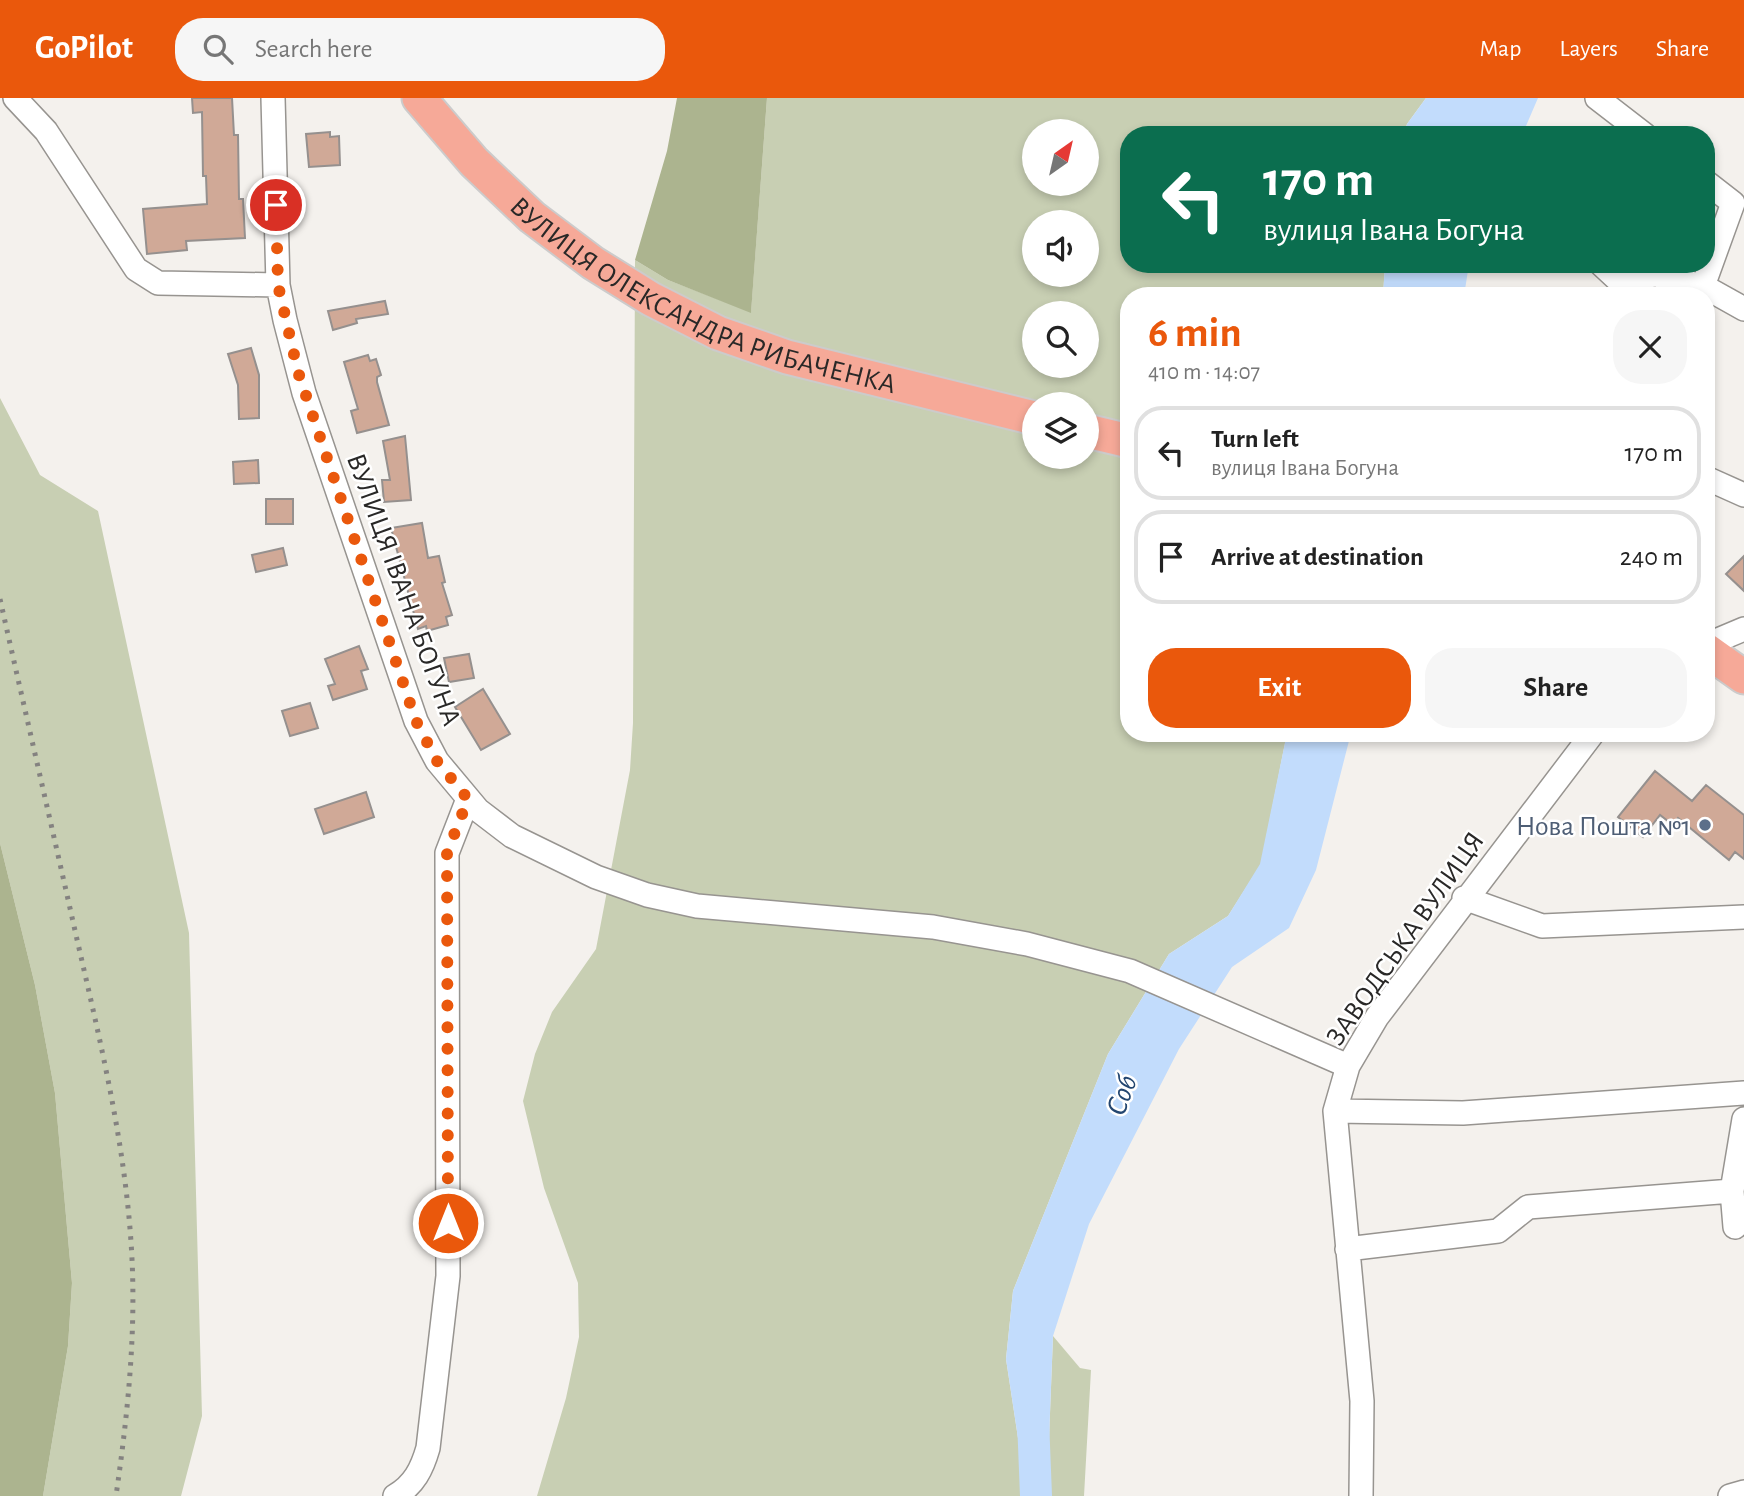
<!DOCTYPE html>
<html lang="en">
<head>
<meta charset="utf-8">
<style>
  :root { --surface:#fff; --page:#f6f6f6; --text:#222; --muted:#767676; --line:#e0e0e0; --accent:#ea580c }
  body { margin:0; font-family:"Alegreya Sans",sans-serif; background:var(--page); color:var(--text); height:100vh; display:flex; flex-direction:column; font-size:26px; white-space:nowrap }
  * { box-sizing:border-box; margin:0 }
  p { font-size:23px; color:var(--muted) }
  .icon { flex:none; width:38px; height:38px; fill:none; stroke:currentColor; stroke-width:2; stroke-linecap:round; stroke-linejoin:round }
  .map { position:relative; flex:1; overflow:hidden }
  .drawer { position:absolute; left:1120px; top:189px; width:595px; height:455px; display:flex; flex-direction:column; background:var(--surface); border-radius:28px; box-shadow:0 4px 10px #0003 }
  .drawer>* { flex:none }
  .hud { position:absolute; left:1120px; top:28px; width:595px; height:147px; border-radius:28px; box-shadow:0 4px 10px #0003; background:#0b6e4f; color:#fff; overflow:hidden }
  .needle { width:46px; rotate:34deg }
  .tools { position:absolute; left:1022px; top:21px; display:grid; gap:14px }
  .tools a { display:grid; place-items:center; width:77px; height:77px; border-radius:50%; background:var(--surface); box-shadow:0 4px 10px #0003; font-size:35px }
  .pin { position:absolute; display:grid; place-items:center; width:60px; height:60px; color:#fff; margin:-30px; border:4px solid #fff; border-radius:50%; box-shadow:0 2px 7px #0007 }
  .me { position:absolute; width:77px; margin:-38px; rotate:0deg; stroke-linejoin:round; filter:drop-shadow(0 0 5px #0008) }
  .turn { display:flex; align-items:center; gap:24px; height:147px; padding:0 28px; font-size:32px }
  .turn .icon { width:91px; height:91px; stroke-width:2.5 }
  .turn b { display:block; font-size:49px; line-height:60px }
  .round { display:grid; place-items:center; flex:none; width:74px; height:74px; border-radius:28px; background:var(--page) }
  .headline { display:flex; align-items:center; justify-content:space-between; height:119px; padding:0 28px }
  h1 { font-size:42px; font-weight:700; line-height:52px; color:var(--accent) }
  .button { display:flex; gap:14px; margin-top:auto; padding:14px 28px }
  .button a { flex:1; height:80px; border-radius:28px; background:var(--accent); color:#fff; font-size:28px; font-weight:700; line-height:80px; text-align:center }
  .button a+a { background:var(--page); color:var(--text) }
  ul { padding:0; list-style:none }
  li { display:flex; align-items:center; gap:21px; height:94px; margin:0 14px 10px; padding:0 14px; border:4px solid var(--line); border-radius:28px }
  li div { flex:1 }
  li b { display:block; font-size:26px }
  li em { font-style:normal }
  header { display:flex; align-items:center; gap:42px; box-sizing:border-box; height:98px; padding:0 35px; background:var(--accent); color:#fff }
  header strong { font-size:33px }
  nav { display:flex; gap:38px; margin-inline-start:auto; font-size:24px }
  .search { width:490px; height:63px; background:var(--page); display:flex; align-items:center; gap:18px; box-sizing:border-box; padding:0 24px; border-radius:28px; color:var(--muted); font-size:26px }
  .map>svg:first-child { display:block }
  .green { fill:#c8cfb3; fill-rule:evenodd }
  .forest { fill:#acb48f }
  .water { fill:#c2dcfc }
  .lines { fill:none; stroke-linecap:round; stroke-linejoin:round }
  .river { stroke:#c2dcfc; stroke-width:32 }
  .building { fill:#d0a997; stroke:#95908e; stroke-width:2 }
  .minor-casing { stroke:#979490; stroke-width:26 }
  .highway-casing { stroke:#cccbcb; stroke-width:37 }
  .minor { stroke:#fff; stroke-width:23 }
  .highway { stroke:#f6a998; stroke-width:33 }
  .rail { stroke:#848280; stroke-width:5; stroke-dasharray:3.5 7; stroke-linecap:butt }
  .route { stroke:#ea580c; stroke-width:12; stroke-dasharray:0 21.6 }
  .service-dot { fill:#5c6f8a; stroke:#fff; stroke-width:2.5 }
  .labels { text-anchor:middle; stroke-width:5; stroke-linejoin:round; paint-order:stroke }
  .street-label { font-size:28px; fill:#292827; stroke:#fff }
  .service-label { font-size:28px; fill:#4e5e75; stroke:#fff; text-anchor:end }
  .water-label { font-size:30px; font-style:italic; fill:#234670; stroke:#fff }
</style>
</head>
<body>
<header>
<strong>GoPilot</strong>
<div class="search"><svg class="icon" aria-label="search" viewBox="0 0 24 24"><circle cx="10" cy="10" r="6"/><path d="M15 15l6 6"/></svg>Search here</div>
<nav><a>Map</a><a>Layers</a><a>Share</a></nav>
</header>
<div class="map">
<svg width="1744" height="1398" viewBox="0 0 1744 1398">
  <rect width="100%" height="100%" fill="#f4f1ed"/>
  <!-- green -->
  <path class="green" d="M767,0H1426L1407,26L1403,37H1129V166H1385L1383,198H1129V635H1287L1261,766L1228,818L1169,856L1108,956L1013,1193L1006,1261L1018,1340L1034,1364L1049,1341L1053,1238L1080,1270L1091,1272L1084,1398H537L566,1300L579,1239L578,1185L544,1090L523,1003L535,956L552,914L596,851L630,672L633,625L635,162L668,182L751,214ZM1034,33H1087V86H1034ZM1034,124H1087V177H1034ZM1034,215H1087V268H1034ZM1034,306H1087V359H1034Z
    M0,300L40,377L98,413L189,835L202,1318L181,1398H43L68,1248L72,1185L55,995L35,887L0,745Z"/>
  <!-- forest -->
  <path class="forest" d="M677,0H767L751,215L668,182L635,162L667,53Z
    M0,745L35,887L55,995L72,1185L68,1248L43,1398H0Z"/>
  <!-- water -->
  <path class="water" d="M1426,0H1538L1522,37H1403L1407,26Z
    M1385,166H1469L1464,198H1383Z
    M1287,635H1351L1316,772L1289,830L1232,869L1179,951L1089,1126L1053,1238L1049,1341L1035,1364L1018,1340L1006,1261L1013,1193L1108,956L1169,856L1228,818L1260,766Z"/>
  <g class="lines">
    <!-- river -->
    <path class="river" d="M1033,1322L1036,1398"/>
  </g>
  <!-- building -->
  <path class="building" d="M192,0H232L234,37H238L239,101H243L245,140L186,143L187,152L147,156L143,111L207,106L206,78H203L202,14L193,15Z
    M330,34V39L339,38L340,67L309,69L306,36Z
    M385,203L388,216L356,221L357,225L333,232L328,213Z
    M251,250L259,277V320L239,321L238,287L228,256Z
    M368,257L370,263L376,261L381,277L377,279V284L389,327L357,335L351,313L358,311L344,264Z
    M405,338L411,402L384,404L382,382H390L383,343Z
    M258,362L259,385L234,386L233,364Z
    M266,401H293V426H266Z
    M422,425L428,460L439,458L445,484L442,485L452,517L446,519L448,527L427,533L426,528L418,531L391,430Z
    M283,450L287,467L256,474L252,457Z
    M1744,458V493L1726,476Z
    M359,548L368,571L361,573L367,591L333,602L328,588L335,586L325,561Z
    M469,556L474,580L449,584L444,560Z
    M483,591L510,636L481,652L455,609Z
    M310,605L318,630L290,638L282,613Z
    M1655,673L1692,703L1706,687L1744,717V761L1735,754L1729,762L1678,720L1673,727L1660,717L1643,739L1618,719Z
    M366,694L374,719L324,736L315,711Z"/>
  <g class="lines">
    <!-- minor casing -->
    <g class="minor-casing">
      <path id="minor" d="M15,0L46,33L136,171L158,185L278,187
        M273,0L278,187L285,222L304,295L416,623L437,663L478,712L512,738L596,779L647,797L697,808L933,829L1027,846L1130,873L1348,968
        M1597,0L1645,37
        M1602,167L1617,181L1656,177L1703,188L1744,211
        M1703,188L1733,105L1706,84
        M1706,380L1744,397
        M1706,547L1744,531
        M1464,800L1542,828L1744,819
        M1335,1013L1463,1015L1744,995
        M1735,1129L1732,1093L1744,1021
        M1347,1151L1498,1133L1528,1109L1732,1093
        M395,1398C414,1387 422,1371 428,1350L448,1178L447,755L468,701
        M1361,1398L1362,1303L1335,1013L1348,968L1377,919L1593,635
        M1730,1398L1744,1394"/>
    </g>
    <!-- highway casing -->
    <g class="highway-casing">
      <g id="highway">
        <path id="s1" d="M419,0L474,64L532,119L593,165L651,201L718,235L787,259L1034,320"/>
        <path d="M1087,333L1129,343"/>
        <path d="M1706,552L1744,579"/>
      </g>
    </g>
    <!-- minor -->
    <use href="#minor" class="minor"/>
    <!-- highway -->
    <use href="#highway" class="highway"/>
    <!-- rail -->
    <path class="rail" d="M0,501C25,613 51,725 76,837C99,938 124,1040 131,1144C137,1229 128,1314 116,1398"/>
  </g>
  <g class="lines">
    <!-- route -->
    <path class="route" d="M276,107L278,187L298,274L416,623L437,663L468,701L447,755L448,1125"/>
  </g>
  <!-- markers -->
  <circle class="service-dot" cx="1705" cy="727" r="7"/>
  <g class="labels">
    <!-- street labels -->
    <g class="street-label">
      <text dy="10" stroke="none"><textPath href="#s1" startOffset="355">ВУЛИЦЯ ОЛЕКСАНДРА РИБАЧЕНКА</textPath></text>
      <text transform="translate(405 491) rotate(70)" y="10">ВУЛИЦЯ ІВАНА БОГУНА</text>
      <text transform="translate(1404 840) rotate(-55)" y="10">ЗАВОДСЬКА ВУЛИЦЯ</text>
    </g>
    <!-- service labels -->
    <g class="service-label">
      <text x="1691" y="737">Нова Пошта №1</text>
    </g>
    <!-- water labels -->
    <g class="water-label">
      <text transform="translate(1121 997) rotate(-70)" y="10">Соб</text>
    </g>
  </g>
</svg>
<div class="tools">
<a><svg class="needle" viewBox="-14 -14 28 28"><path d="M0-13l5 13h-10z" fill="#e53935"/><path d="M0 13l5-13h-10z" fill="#767676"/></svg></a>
<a><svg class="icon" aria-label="sound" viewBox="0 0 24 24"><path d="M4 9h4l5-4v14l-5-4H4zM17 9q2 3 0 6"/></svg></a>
<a><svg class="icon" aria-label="search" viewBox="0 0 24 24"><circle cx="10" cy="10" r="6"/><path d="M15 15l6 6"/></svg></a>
<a><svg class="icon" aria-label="layers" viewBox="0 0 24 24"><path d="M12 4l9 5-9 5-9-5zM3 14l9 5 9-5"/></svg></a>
</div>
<div class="pin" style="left:276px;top:107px;background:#d93025"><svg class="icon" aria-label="arrive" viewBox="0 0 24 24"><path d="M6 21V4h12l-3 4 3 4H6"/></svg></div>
<svg class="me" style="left:448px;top:1125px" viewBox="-20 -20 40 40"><circle r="17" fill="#ea580c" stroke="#fff" stroke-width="3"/><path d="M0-11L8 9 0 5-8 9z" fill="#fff"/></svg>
<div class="hud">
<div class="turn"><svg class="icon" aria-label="left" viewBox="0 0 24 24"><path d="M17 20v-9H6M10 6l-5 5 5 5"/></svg><div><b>170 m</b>вулиця Івана Богуна</div></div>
</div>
<section class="drawer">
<div class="headline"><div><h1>6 min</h1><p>410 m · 14:07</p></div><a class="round"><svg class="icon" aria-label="close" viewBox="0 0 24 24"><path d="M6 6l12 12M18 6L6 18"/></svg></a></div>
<ul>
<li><svg class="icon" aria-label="left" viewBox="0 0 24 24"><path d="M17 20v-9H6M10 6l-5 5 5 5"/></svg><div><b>Turn left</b><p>вулиця Івана Богуна</p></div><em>170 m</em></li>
<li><svg class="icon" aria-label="arrive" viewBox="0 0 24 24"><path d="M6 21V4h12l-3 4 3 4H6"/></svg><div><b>Arrive at destination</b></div><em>240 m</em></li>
</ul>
<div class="button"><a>Exit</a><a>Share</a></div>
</section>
</div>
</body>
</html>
